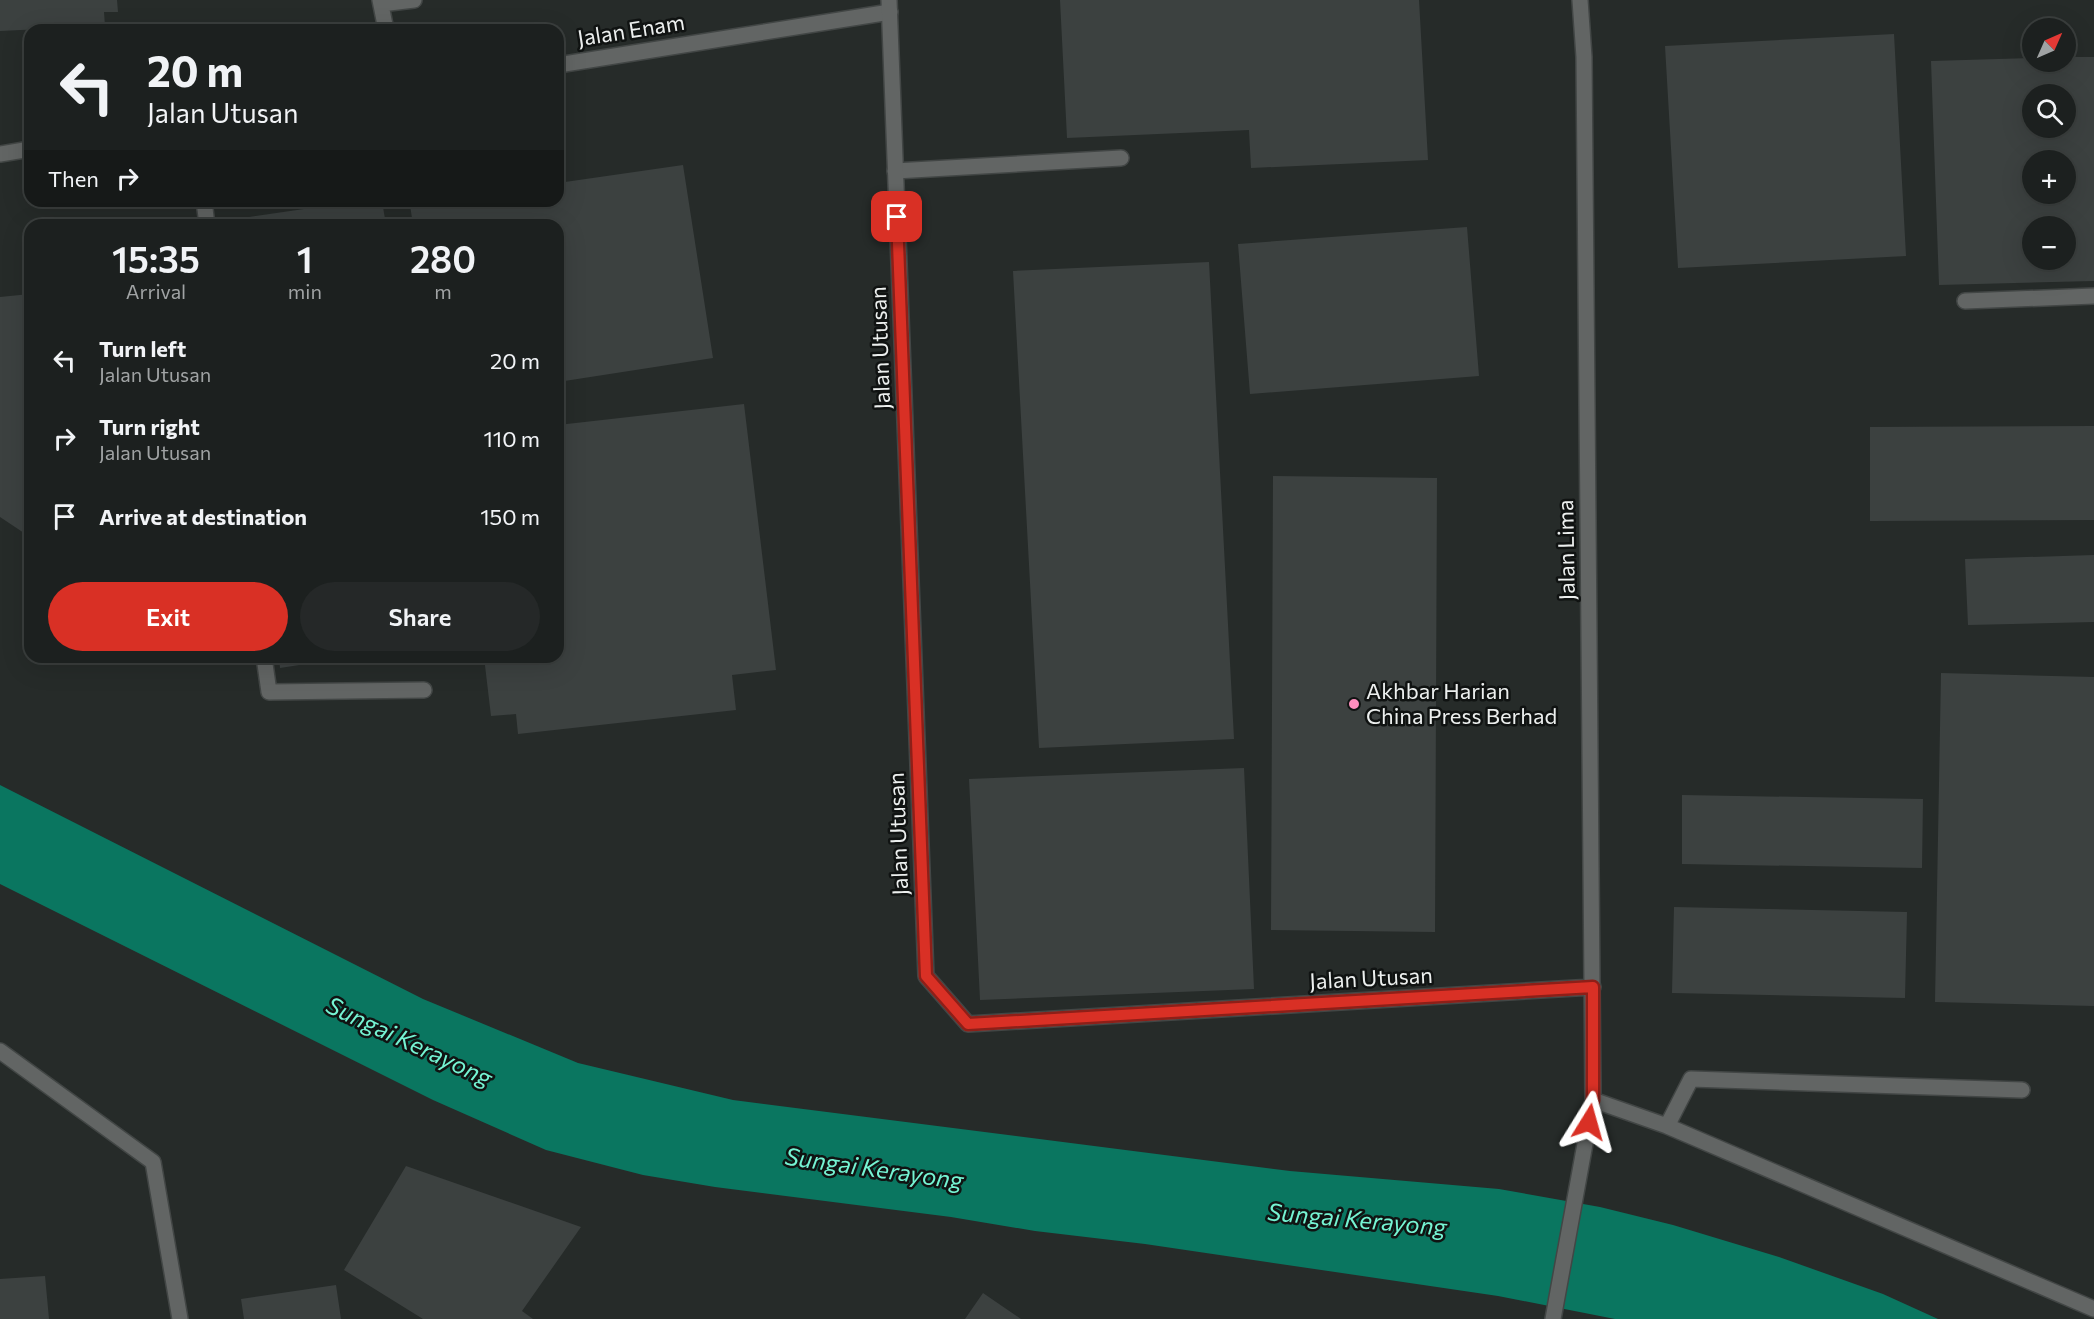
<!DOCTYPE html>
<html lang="en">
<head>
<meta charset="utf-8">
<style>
  :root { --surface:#1c201f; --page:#252828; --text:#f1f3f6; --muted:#a0a3a4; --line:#3a3e3d; --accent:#d93025 }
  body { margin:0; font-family:Commissioner,sans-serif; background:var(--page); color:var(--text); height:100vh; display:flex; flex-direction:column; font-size:22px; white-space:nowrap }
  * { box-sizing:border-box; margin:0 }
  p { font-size:20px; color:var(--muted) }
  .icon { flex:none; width:33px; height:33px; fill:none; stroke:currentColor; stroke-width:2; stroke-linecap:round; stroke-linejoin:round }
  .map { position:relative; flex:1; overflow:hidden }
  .details { position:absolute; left:24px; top:219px; width:540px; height:444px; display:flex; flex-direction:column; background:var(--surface); border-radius:18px; box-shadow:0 6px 24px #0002,0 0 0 2px var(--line) }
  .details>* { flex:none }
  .banner { position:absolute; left:24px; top:24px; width:540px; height:183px; border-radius:18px; box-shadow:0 6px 24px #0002,0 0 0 2px var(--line); background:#1c201f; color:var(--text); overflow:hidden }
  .needle { width:39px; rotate:45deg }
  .fabs { position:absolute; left:2022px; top:18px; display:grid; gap:12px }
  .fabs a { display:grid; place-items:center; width:54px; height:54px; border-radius:50%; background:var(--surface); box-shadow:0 6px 24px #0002,0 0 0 2px var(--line); font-size:30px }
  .pin { position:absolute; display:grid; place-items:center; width:51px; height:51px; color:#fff; margin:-26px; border-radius:12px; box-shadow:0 3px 9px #0006 }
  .me { position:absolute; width:66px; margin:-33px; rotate:8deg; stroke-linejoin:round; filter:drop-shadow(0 0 4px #0008) }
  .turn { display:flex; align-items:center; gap:21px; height:126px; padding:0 24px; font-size:27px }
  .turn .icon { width:78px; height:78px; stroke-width:2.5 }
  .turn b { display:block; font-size:42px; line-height:51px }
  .then { display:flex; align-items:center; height:57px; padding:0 24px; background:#0003; gap:12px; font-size:22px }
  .eta { display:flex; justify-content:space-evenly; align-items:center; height:102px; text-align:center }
  .eta b { font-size:36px; font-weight:600; line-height:42px }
  .primary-button { display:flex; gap:12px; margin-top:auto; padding:12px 24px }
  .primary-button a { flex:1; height:69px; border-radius:36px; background:var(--accent); color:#fff; font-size:24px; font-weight:600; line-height:69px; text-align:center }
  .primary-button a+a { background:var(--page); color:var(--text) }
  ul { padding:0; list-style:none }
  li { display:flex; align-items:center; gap:18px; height:78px; padding:0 24px }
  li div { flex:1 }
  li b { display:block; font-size:22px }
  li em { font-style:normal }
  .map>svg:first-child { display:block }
  .water { fill:#0a7660 }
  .building { fill:#3c4140; fill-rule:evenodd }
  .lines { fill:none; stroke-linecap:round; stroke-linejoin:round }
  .lane-casing { stroke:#424645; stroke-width:18 }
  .street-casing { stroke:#424645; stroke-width:18 }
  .lane { stroke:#626564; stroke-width:15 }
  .street { stroke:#626564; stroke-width:15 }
  .route-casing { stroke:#8d1f18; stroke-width:15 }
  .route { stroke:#d93025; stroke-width:10 }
  .poi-dot { fill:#fe8ebe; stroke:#101312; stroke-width:2 }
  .labels { text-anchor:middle; stroke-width:5; stroke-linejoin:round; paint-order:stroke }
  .street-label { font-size:22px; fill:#ecefee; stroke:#101312 }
  .poi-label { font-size:22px; fill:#ecefee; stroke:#101312; text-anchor:start }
  .water-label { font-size:24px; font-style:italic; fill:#75f4d3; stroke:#101312 }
</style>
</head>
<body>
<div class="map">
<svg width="2094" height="1319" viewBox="0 0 2094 1319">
  <rect width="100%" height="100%" fill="#262b29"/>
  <!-- water -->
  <path class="water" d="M0,785L423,999L578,1063L733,1100L1290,1171L1499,1189L1600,1207L1673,1225L1779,1257L1883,1294L1938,1319H1615L1498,1296L1145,1244L1035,1231L951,1217L715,1187L643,1175L546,1150L433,1100L0,884Z"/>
  <!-- building -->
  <path class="building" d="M0,0H117L118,12H104L105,26L0,31Z
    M1060,0H1419L1428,160L1251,168L1249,130L1067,138Z
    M1894,34L1906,256L1678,268L1665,46Z
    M2066,57H2094V281L1939,285L1931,61L2032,58V62H2066ZM2032,94H2066V128H2032ZM2032,160H2066V194H2032ZM2032,226H2066V260H2032Z
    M683,165L713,358L558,382V225H413L410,205L437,201H558V183Z
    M359,201H382L386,225H214V222Z
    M1467,227L1479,376L1250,394L1238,244Z
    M1209,262L1234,739L1039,748L1013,271Z
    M30,294V537L0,517V297Z
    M744,404L776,670L732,675L736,710L518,734L516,714L491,716L484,657H558V425Z
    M2094,426V520L1870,521V427Z
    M1273,476L1437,478L1435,932L1271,930Z
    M2094,555V622L1968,625L1965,559Z
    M279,657H344V658L280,668Z
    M1941,673L2094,677V1006L1935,1002Z
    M1244,768L1254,989L980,1000L969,779Z
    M1682,795L1923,799L1922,868L1682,864Z
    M1674,907L1907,912L1905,998L1672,993Z
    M406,1166L581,1227L522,1311L533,1319H423L344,1270Z
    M45,1276L49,1319H0V1279Z
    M336,1285L341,1319H244L241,1299Z
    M983,1293L1021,1319H965Z"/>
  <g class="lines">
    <!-- lane casing -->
    <g class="lane-casing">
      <path id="lane" d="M380,0L386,30
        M381,4L414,0
        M558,65L890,12
        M0,154L30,149
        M895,171L1121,158
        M204,201L207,225
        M1965,301L2094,296
        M264,657L269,692L424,690
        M0,1051L153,1162L180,1319
        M1593,1100L1667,1126L2094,1309
        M1667,1126L1691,1079L2022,1090"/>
    </g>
    <!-- street casing -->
    <g class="street-casing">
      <path id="street" d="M889,0L926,976L968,1024L1593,987
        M1553,1319L1593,1100L1584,57L1580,0"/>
    </g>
    <!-- lane -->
    <use href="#lane" class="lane"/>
    <!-- street -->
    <use href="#street" class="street"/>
  </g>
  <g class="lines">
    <!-- route casing -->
    <g class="route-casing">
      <path id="route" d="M897,217L926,976L968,1024L1593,987V1100L1589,1122"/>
    </g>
    <!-- route -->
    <use href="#route" class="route"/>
  </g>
  <!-- markers -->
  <circle class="poi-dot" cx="1354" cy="704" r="6"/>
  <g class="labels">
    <!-- street labels -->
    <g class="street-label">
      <text transform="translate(631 30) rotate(-9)" y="8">Jalan Enam</text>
      <text transform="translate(880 348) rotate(-92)" y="8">Jalan Utusan</text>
      <text transform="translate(1566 550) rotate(-91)" y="8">Jalan Lima</text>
      <text transform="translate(898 834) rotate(-92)" y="8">Jalan Utusan</text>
      <text transform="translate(1371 978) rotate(-3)" y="8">Jalan Utusan</text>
    </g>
    <!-- poi labels -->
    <g class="poi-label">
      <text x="1366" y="699">Akhbar Harian<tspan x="1366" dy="25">China Press Berhad</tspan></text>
    </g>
    <!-- water labels -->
    <g class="water-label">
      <text transform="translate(409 1042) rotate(25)" y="8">Sungai Kerayong</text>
      <text transform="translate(874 1169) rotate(8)" y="8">Sungai Kerayong</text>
      <text transform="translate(1357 1220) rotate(5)" y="8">Sungai Kerayong</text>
    </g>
  </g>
</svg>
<div class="fabs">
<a><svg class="needle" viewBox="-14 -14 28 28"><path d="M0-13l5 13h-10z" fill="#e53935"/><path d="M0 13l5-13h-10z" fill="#a0a3a4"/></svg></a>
<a><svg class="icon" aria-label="search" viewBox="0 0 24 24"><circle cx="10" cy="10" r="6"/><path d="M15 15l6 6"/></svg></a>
<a>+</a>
<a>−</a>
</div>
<div class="pin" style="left:897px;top:217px;background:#d93025"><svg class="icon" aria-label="arrive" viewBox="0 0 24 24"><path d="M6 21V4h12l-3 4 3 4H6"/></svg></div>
<svg class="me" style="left:1589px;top:1122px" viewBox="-20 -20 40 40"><path d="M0-17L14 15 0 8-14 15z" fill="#d93025" stroke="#fff" stroke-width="4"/></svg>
<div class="banner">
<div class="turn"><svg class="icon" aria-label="left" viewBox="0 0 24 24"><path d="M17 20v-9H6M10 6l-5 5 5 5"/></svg><div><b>20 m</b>Jalan Utusan</div></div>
<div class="then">Then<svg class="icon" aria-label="right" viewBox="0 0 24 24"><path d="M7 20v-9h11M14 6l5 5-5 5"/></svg></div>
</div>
<section class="details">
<div class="eta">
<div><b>15:35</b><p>Arrival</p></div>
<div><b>1</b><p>min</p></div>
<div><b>280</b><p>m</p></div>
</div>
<ul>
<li><svg class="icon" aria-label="left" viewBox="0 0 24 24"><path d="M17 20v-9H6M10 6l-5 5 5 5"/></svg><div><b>Turn left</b><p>Jalan Utusan</p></div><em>20 m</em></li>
<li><svg class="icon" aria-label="right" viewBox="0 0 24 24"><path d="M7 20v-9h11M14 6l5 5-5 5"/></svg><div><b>Turn right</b><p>Jalan Utusan</p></div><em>110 m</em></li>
<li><svg class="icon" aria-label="arrive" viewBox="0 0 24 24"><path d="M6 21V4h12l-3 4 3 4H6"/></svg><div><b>Arrive at destination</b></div><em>150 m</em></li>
</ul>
<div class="primary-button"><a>Exit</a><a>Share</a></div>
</section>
</div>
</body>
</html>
